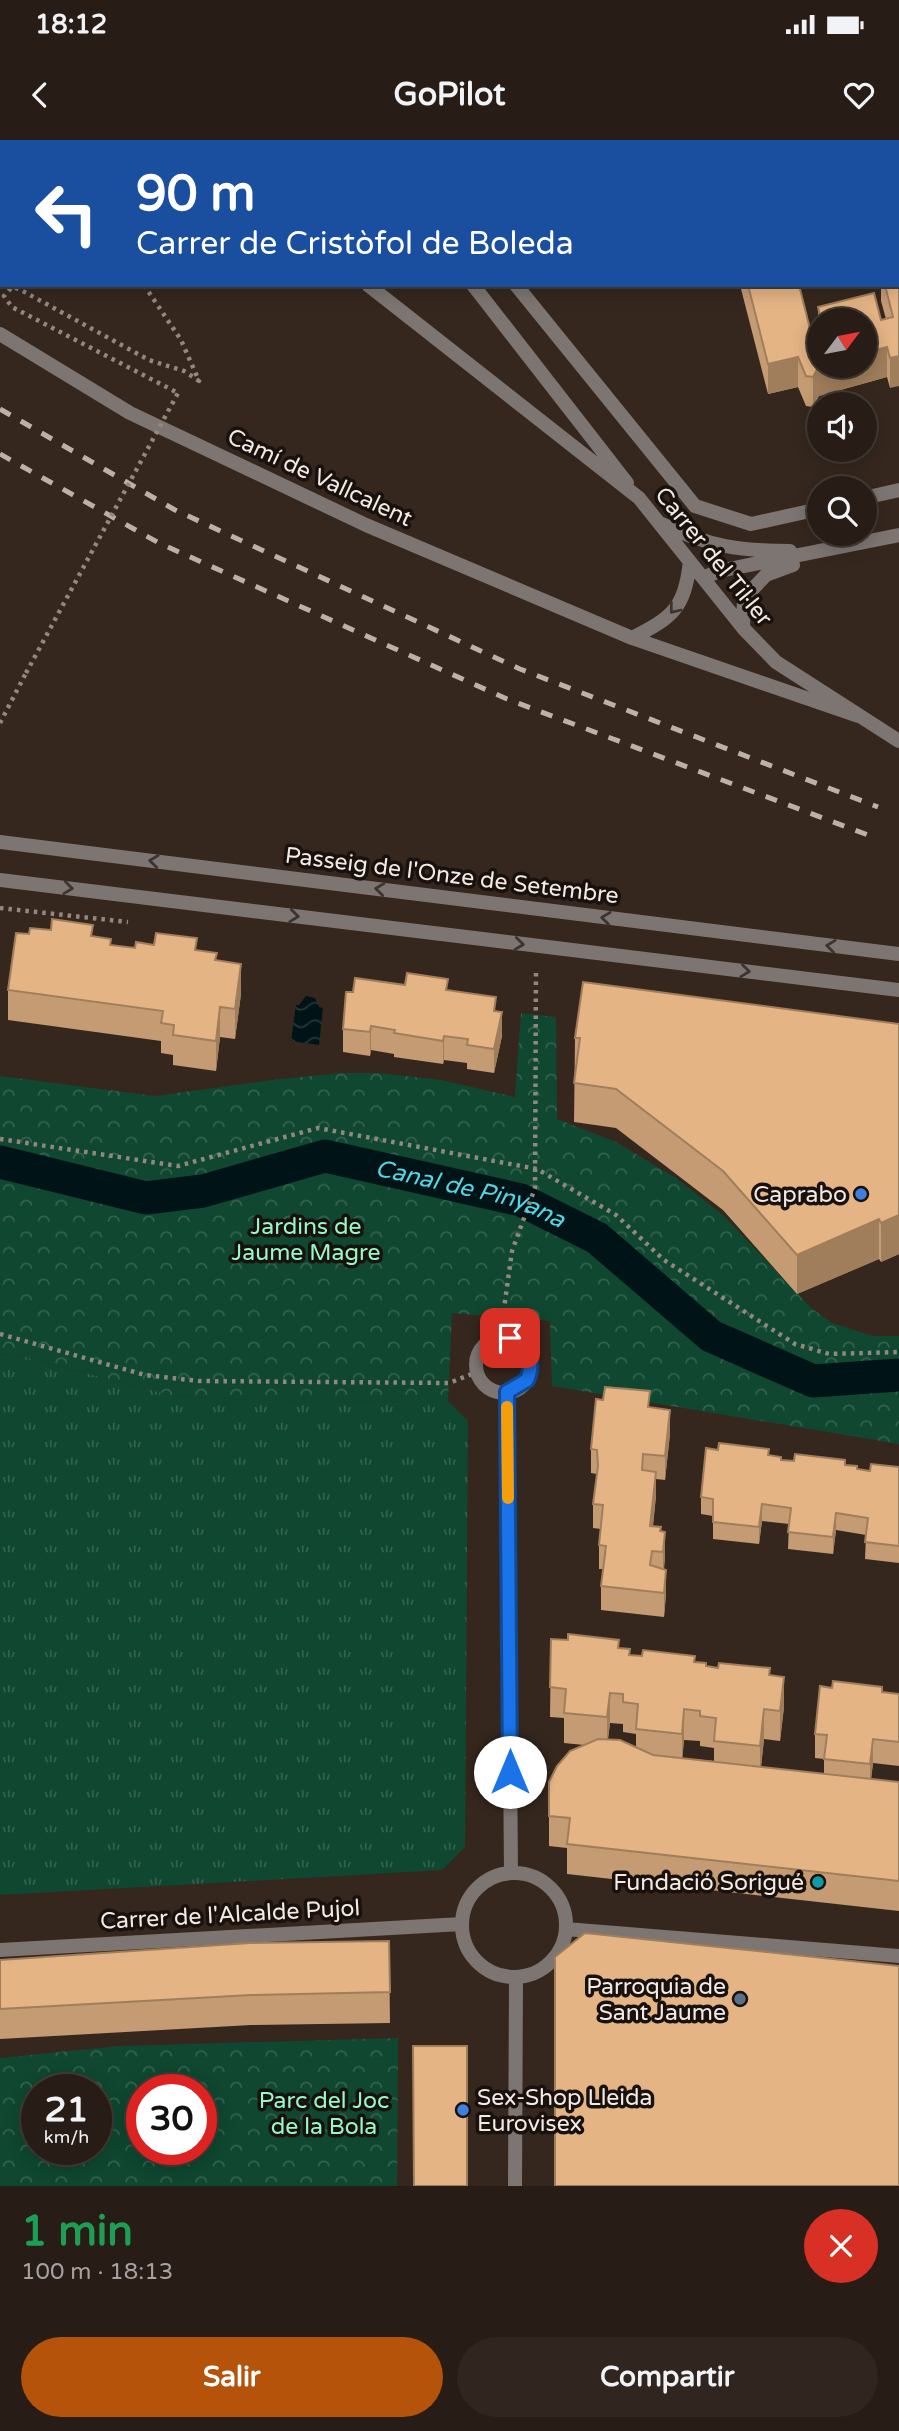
<!DOCTYPE html>
<html lang="es">
<head>
<meta charset="utf-8">
<style>
  :root { --surface:#281d16; --page:#30261f; --text:#f1f3f6; --muted:#a5a2a1; --line:#443b35; --accent:#b45309 }
  body { margin:0; font-family:"Varela Round",sans-serif; background:var(--page); color:var(--text); height:100vh; display:flex; flex-direction:column; font-size:26px; white-space:nowrap }
  * { box-sizing:border-box; margin:0 }
  p { font-size:23px; color:var(--muted) }
  .icon { flex:none; width:38px; height:38px; fill:none; stroke:currentColor; stroke-width:2; stroke-linecap:round; stroke-linejoin:round }
  .map { position:relative; height:2046px; overflow:hidden }
  .details { display:flex; flex-direction:column; background:var(--surface); flex:1 }
  .details>* { flex:none }
  .guide { position:absolute; left:0px; top:0px; width:900px; height:147px; box-shadow:0 4px 18px #0003,0 0 0 2px var(--line); background:#1a4fa0; color:#fff; overflow:hidden }
  .needle { width:46px; rotate:58deg }
  .controls { position:absolute; left:807px; top:168px; display:grid; gap:14px }
  .controls a { display:grid; place-items:center; width:70px; height:70px; border-radius:50%; background:var(--surface); box-shadow:0 4px 18px #0003,0 0 0 2px var(--line); font-size:35px }
  .speed { position:absolute; left:21px; top:1934px; display:flex; gap:14px; font-size:35px; font-weight:700; text-align:center }
  .speed>* { display:grid; place-content:center; width:91px; height:91px; border-radius:50%; background:var(--surface); box-shadow:0 4px 18px #0003,0 0 0 2px var(--line); line-height:1 }
  .speed small { font-size:18px; font-weight:400 }
  .speed .limit { border:10px solid #d22; background:#fff; color:#111 }
  .pin { position:absolute; display:grid; place-items:center; width:60px; height:60px; color:#fff; margin:-30px; border-radius:14px; box-shadow:0 4px 10px #0006 }
  .me { position:absolute; width:77px; margin:-38px; rotate:0deg; stroke-linejoin:round; filter:drop-shadow(0 0 5px #0008) }
  .turn { display:flex; align-items:center; gap:24px; height:147px; padding:0 21px; font-size:32px }
  .turn .icon { width:91px; height:91px; stroke-width:2.5 }
  .turn b { display:block; font-size:49px; line-height:60px }
  .round { display:grid; place-items:center; flex:none; width:74px; height:74px; border-radius:37px; background:var(--page) }
  .head { display:flex; align-items:center; justify-content:space-between; height:119px; padding:0 21px }
  h1 { font-size:42px; font-weight:700; line-height:52px; color:#1e9e55 }
  .button { display:flex; gap:14px; margin-top:auto; padding:14px 21px }
  .button a { flex:1; height:80px; border-radius:42px; background:var(--accent); color:#fff; font-size:28px; font-weight:700; line-height:80px; text-align:center }
  .button a+a { background:var(--page); color:var(--text) }
  .status { display:flex; justify-content:space-between; align-items:center; height:49px; padding:0 35px; background:var(--surface); direction:ltr }
  .status svg { height:19px; fill:currentColor }
  header { display:flex; justify-content:space-between; align-items:center; height:91px; padding:0 21px; background:var(--surface); font-size:32px; font-weight:700 }
  .map>svg:first-child { display:block }
  .grass { fill:url(#grass-tufts) }
  .park { fill:url(#park-crowns); fill-rule:evenodd }
  .water { fill:url(#water-waves) }
  .lines { fill:none; stroke-linecap:round; stroke-linejoin:round }
  .canal { stroke:#001316; stroke-width:33 }
  .path { stroke:#93877f; stroke-width:4.5; stroke-dasharray:3.5 5; stroke-linecap:butt }
  .lane { stroke:#7d7571; stroke-width:14 }
  .street { stroke:#7d7571; stroke-width:14 }
  .rail { stroke:#bcb1aa; stroke-width:5; stroke-dasharray:12 12; stroke-linecap:butt }
  .path-bridge { stroke:#93877f; stroke-width:4.5; stroke-dasharray:3.5 5; stroke-linecap:butt }
  .wall { fill:#c49b72; fill-rule:evenodd }
  .shaded-wall { fill:#a07e5c }
  .building { fill:#e4b484; stroke:#a07e5c; stroke-width:2 }
  .oneway { stroke:#3b3430 }
  .route-casing { stroke:#114b97; stroke-width:18 }
  .route { stroke:#1a73e8; stroke-width:12 }
  .slow { stroke:#f59e0b; stroke-width:12 }
  .shop-dot { fill:#3f7fe0; stroke:#18110d; stroke-width:2.5 }
  .culture-dot { fill:#0f9aa8; stroke:#18110d; stroke-width:2.5 }
  .service-dot { fill:#5c6f8a; stroke:#18110d; stroke-width:2.5 }
  .labels { text-anchor:middle; stroke-width:7; stroke-linejoin:round; paint-order:stroke }
  .street-label { font-size:23px; fill:#f4eae4; stroke:#18110d }
  .poi-label { font-size:23px; fill:#f4eae4; stroke:#18110d; text-anchor:end }
  .park-label { font-size:23px; fill:#98f7c7; stroke:#18110d }
  .water-label { font-size:24px; font-style:italic; fill:#53d5e3; stroke:#18110d }
</style>
</head>
<body>
<div class="status"><b>18:12</b><svg viewBox="0 0 49 12"><path d="M0 12V9h3v3zM5 12V6h3v6zM10 12V3h3v9zM15 12V0h3v12zM26 1h20v11H26zM47 4h2v5h-2z"/></svg></div>
<header><svg class="icon" aria-label="back" viewBox="0 0 24 24"><path d="M15 5l-7 7 7 7"/></svg>GoPilot<svg class="icon" aria-label="heart" viewBox="0 0 24 24"><path d="M12 20l-8-8c-3-5 5-10 8-4 3-6 11-1 8 4z"/></svg></header>
<div class="map">
<svg width="899" height="2046" viewBox="0 0 899 2046">
  <defs>
    <pattern id="grass-tufts" width="24" height="20" patternUnits="userSpaceOnUse" patternTransform="scale(1.75)"><rect width="24" height="20" fill="#0f4730"/><path d="M3 7l-1-3M5 7V3M7 7l1-3M15 17l-1-3M17 17v-4M19 17l1-3" fill="none" stroke="#33624e"/></pattern>
    <pattern id="park-crowns" width="20" height="18" patternUnits="userSpaceOnUse" patternTransform="scale(1.75)"><rect width="20" height="18" fill="#0f4730"/><path d="M2 6a3 3 0 1 1 6 0M12 15a3 3 0 1 1 6 0" fill="none" stroke="#33624e"/></pattern>
    <pattern id="water-waves" width="16" height="10" patternUnits="userSpaceOnUse" patternTransform="scale(1.75)"><rect width="16" height="10" fill="#001316"/><path d="M0 5q4-4 8 0t8 0" fill="none" stroke="#263638"/></pattern>
  </defs>
  <rect width="100%" height="100%" fill="#35271e"/>
  <!-- grass -->
  <path class="grass" d="M0,1214L20,1216L174,1256L298,1262L448,1261L468,1281L465,1707L442,1730L0,1755Z"/>
  <!-- park -->
  <path class="park" d="M521,873L556,877L557,979L616,1002L676,1038L724,1076L811,1168L832,1183L873,1196H899V1304L552,1246L550,1181L452,1173L448,1261L298,1262L174,1256L21,1216L0,1214V936L155,956L272,940L341,933H378L441,940L515,957Z
    M398,1898L397,2046H0V1918L119,1906ZM37,1950H96V2009H37ZM142,1950H201V2009H142Z"/>
  <!-- water -->
  <path class="water" d="M306,856L315,858L319,867L323,868L319,905L291,901L296,865H299Z"/>
  <g class="lines">
    <!-- canal -->
    <path class="canal" id="s1" d="M0,1022L146,1058L203,1051L325,1016L521,1060L597,1098L711,1196L813,1241L899,1235"/>
    <!-- path -->
    <path class="path" d="M28,0V2
      M144,145L181,200L199,241L184,231L149,220L19,149L12,147L4,156L12,167L178,253
      M0,583L26,533
      M0,768L128,782
      M0,999L178,1026L318,988L537,1029L616,1075L664,1120L795,1204L829,1214L899,1212
      M0,1194L145,1235L199,1241L449,1243L477,1232
      M500,1197L512,1111L535,1048L536,829"/>
    <!-- lane -->
    <path class="lane" d="M398,0L400,2
      M516,145L695,366L751,384L819,369
      M864,358L899,350"/>
    <!-- street -->
    <path class="street" d="M189,0L191,2
      M364,0L365,2
      M368,145L639,358L743,488L776,522L899,601
      M473,145L627,343
      M0,194L130,273L366,385L632,498L858,576
      M662,384C708,406 739,411 790,411
      M703,438L719,431L899,395
      M743,488L744,458L766,435L793,425
      M632,498C673,477 684,469 690,422
      M0,702L899,814
      M0,740L899,850
      M476 1225a28 28 0 1 1 56 0a28 28 0 1 1-56 0Z
      M507,1252L511,1733
      M462 1785a52 52 0 1 1 104 0a52 52 0 1 1-104 0Z
      M566,1789L899,1816
      M0,1810L462,1784
      M515,2046L516,1838"/>
    <!-- rail -->
    <path class="rail" d="M0,269L175,370L520,529L878,667
      M0,314L159,403L507,559L868,695"/>
    <!-- path-bridge -->
    <path class="path-bridge" d="M26,533L178,253"/>
  </g>
  <!-- wall -->
  <path class="wall" d="M740,145H799L812,197L818,196V167L881,180L886,179L881,161V145H898L890,248L887,237L819,256L813,267L806,266L798,247L768,254ZM819,180H864L819,226Z
    M29,794L93,796L111,805L135,808L197,810L217,820L241,854L235,899L220,897L216,931L173,925V915L161,913V901L8,880V850Z
    M405,845L448,850L496,871L502,896L494,933L467,929V923L444,920L443,924L394,917V914L371,910L370,916L343,912V889L353,852Z
    M899,884V1114L881,1122L879,1119L797,1154L723,1070L616,988L574,982L575,898Z
    M603,1260L650,1267L670,1294L665,1340L656,1339V1356L653,1386L661,1391L665,1416L664,1430L666,1454L664,1477L601,1470V1446L603,1429H599V1405L601,1389L593,1388V1364L597,1334L591,1333V1309Z
    M769,1315L781,1320L845,1325L857,1329L870,1331L899,1327V1423L865,1419L866,1395L836,1390L833,1414L788,1409L789,1384L762,1381L759,1404L713,1399V1376L701,1374V1357Z
    M551,1499L619,1508L630,1515L695,1522L706,1527L770,1535L784,1567L780,1601L764,1599L761,1627L824,1634V1619L815,1618V1594L882,1552L899,1554V1626L873,1623L871,1639L899,1642V1771L567,1734V1708L549,1706V1642L584,1605L564,1603V1578L550,1577ZM610,1583L623,1584V1592L636,1594V1607L608,1599ZM684,1600L700,1601V1606L714,1608V1621L682,1618Z
    M389,1801L390,1883L251,1885L0,1899V1820Z"/>
  <!-- shaded-wall -->
  <path class="shaded-wall" d="M887,207V237L819,256L813,267V237L819,226H864V213Z
    M899,216V246L890,248V218Z
    M798,217V247L768,254V224Z
    M241,824V854L235,899V869Z
    M220,867V897L216,931V901Z
    M502,872V896L494,933V909Z
    M371,886V910L370,916V892Z
    M444,896V920L443,924V901Z
    M899,1075V1114L881,1122V1083Z
    M879,1079V1119L797,1154V1115Z
    M670,1270V1294L665,1340V1316Z
    M656,1332V1356L650,1410V1386Z
    M762,1364V1381L759,1404V1387Z
    M836,1373V1390L833,1414V1397Z
    M665,1392V1416L663,1436V1412Z
    M666,1430V1454L664,1477V1453Z
    M784,1537V1567L780,1601V1571Z
    M610,1553V1583L607,1607V1577Z
    M684,1569V1600L682,1624V1594Z
    M764,1569V1599L760,1636V1606Z
    M873,1599V1623L870,1648V1624Z"/>
  <!-- building -->
  <path class="building" d="M619,0H826V2H619Z
    M898,117H899V216L890,218L887,207L864,213V180H821L818,167L874,153L881,180L893,177L885,145H898Z
    M748,145H799L812,197L819,196V226H820H819L813,237L806,236L798,217L768,224Z
    M52,779L93,785L91,796L111,799L110,805L135,808L136,802L154,805L156,793L197,798L195,810L217,813L215,820L241,824L235,869L220,867L216,901L173,895L174,885L161,883L163,871L8,850L16,793L29,794L30,788L51,790Z
    M407,833L448,839L446,850L496,857L494,871L502,872L494,909L467,905L468,899L444,896L443,901L394,893L395,890L371,886L370,892L343,889L346,852H353L355,838L405,845Z
    M583,842L899,884V1075L881,1083L879,1079L797,1115L723,1031L616,949L574,943L580,898H575Z
    M605,1247L650,1251L648,1267L670,1270L665,1316L643,1314L642,1330L656,1332L650,1386L661,1387L660,1391L665,1392L663,1412L652,1411L650,1425L666,1430L664,1453L601,1446L606,1406L599,1405L603,1365L593,1364L598,1326L597,1310L591,1309L596,1259L603,1260Z
    M719,1303L769,1309L768,1315L781,1317V1320L794,1321L795,1314L845,1320V1325L857,1326V1329L870,1331L871,1324L899,1327V1406L865,1402L868,1378L836,1373L833,1397L788,1392L791,1368L762,1364L759,1387L713,1382V1359L701,1357L706,1308L718,1310Z
    M568,1494L619,1500L618,1508L630,1509L629,1515L642,1516L643,1510L695,1516L694,1522L706,1523V1526L718,1528L719,1523L770,1528L769,1535L784,1537L780,1571L764,1569L760,1606L714,1601L716,1578L700,1576V1571L684,1569L682,1594L636,1589L638,1564L623,1562V1554L610,1553L607,1577L564,1573L566,1549L550,1547L551,1499L568,1500Z
    M833,1541L882,1547V1552L899,1554V1602L873,1599L870,1624L824,1619L827,1595L815,1594L820,1546L832,1548Z
    M598,1599L620,1600L653,1615L899,1642V1741L567,1704L570,1678L549,1676V1642L557,1626L570,1611Z
    M585,1793L899,1826V2046H555V1817Z
    M389,1801L390,1852L251,1855L0,1869V1820L250,1803Z
    M413,1906H467V2046H414Z"/>
  <!-- one-way arrows -->
  <defs><path id="oneway-chevron" d="M-2-3.5L2.5 0L-2 3.5" fill="none" stroke-width="1.6" stroke-linecap="round" stroke-linejoin="round" transform="scale(1.75)"/></defs>
  <g class="oneway">
    <use href="#oneway-chevron" transform="translate(674 469) rotate(128)"/>
    <use href="#oneway-chevron" transform="translate(154 721) rotate(-173)"/>
    <use href="#oneway-chevron" transform="translate(68 748) rotate(7)"/>
    <use href="#oneway-chevron" transform="translate(380 749) rotate(-173)"/>
    <use href="#oneway-chevron" transform="translate(294 776) rotate(7)"/>
    <use href="#oneway-chevron" transform="translate(606 778) rotate(-173)"/>
    <use href="#oneway-chevron" transform="translate(519 804) rotate(7)"/>
    <use href="#oneway-chevron" transform="translate(831 806) rotate(-173)"/>
    <use href="#oneway-chevron" transform="translate(745 831) rotate(7)"/>
  </g>
  <g class="lines">
    <!-- route casing -->
    <g class="route-casing">
      <path id="route" d="M510,1632L507,1252L527,1240C535,1221 529,1206 510,1198"/>
    </g>
    <!-- route -->
    <use href="#route" class="route"/>
    <!-- slow -->
    <path class="slow" d="M507,1267L508,1358"/>
  </g>
  <!-- markers -->
  <g class="shop-dot">
    <circle cx="861" cy="1054" r="7"/>
    <circle cx="463" cy="1970" r="7"/>
  </g>
  <circle class="culture-dot" cx="818" cy="1742" r="7"/>
  <circle class="service-dot" cx="740" cy="1859" r="7"/>
  <g class="labels">
    <!-- street labels -->
    <g class="street-label">
      <text transform="translate(320 337) rotate(25)" y="8">Camí de Vallcalent</text>
      <text transform="translate(714 416) rotate(51)" y="8">Carrer del Til·ler</text>
      <text transform="translate(452 735) rotate(7)" y="8">Passeig de l'Onze de Setembre</text>
      <text transform="translate(230 1774) rotate(-3)" y="8">Carrer de l'Alcalde Pujol</text>
    </g>
    <!-- poi labels -->
    <g class="poi-label">
      <text x="847" y="1062">Caprabo</text>
      <text x="804" y="1750">Fundació Sorigué</text>
      <text x="726" y="1854">Parroquia de<tspan x="726" dy="26">Sant Jaume</tspan></text>
      <text x="477" y="1965" text-anchor="start">Sex-Shop Lleida<tspan x="477" dy="26">Eurovisex</tspan></text>
    </g>
    <!-- park labels -->
    <g class="park-label">
      <text x="306" y="1094">Jardins de<tspan x="306" dy="26">Jaume Magre</tspan></text>
      <text x="324" y="1968">Parc del Joc<tspan x="324" dy="26">de la Bola</tspan></text>
    </g>
    <!-- water labels -->
    <g class="water-label">
      <text dy="8" stroke="none"><textPath href="#s1" startOffset="485">Canal de Pinyana</textPath></text>
    </g>
  </g>
</svg>
<div class="controls">
<a><svg class="needle" viewBox="-14 -14 28 28"><path d="M0-13l5 13h-10z" fill="#e53935"/><path d="M0 13l5-13h-10z" fill="#a5a2a1"/></svg></a>
<a><svg class="icon" aria-label="sound" viewBox="0 0 24 24"><path d="M4 9h4l5-4v14l-5-4H4zM17 9q2 3 0 6"/></svg></a>
<a><svg class="icon" aria-label="search" viewBox="0 0 24 24"><circle cx="10" cy="10" r="6"/><path d="M15 15l6 6"/></svg></a>
</div>
<div class="speed"><div>21<small>km/h</small></div><div class="limit">30</div></div>
<div class="pin" style="left:510px;top:1198px;background:#d93025"><svg class="icon" aria-label="arrive" viewBox="0 0 24 24"><path d="M6 21V4h12l-3 4 3 4H6"/></svg></div>
<svg class="me" style="left:510px;top:1632px" viewBox="-20 -20 40 40"><circle r="19" fill="#fff"/><path d="M0-13L10 11 0 6-10 11z" fill="#1a73e8"/></svg>
<div class="guide">
<div class="turn"><svg class="icon" aria-label="left" viewBox="0 0 24 24"><path d="M17 20v-9H6M10 6l-5 5 5 5"/></svg><div><b>90 m</b>Carrer de Cristòfol de Boleda</div></div>
</div>
</div>
<section class="details">
<div class="head"><div><h1>1 min</h1><p>100 m · 18:13</p></div><a class="round" style="background:#d93025;color:#fff"><svg class="icon" aria-label="close" viewBox="0 0 24 24"><path d="M6 6l12 12M18 6L6 18"/></svg></a></div>
<div class="button"><a>Salir</a><a>Compartir</a></div>
</section>
</body>
</html>
